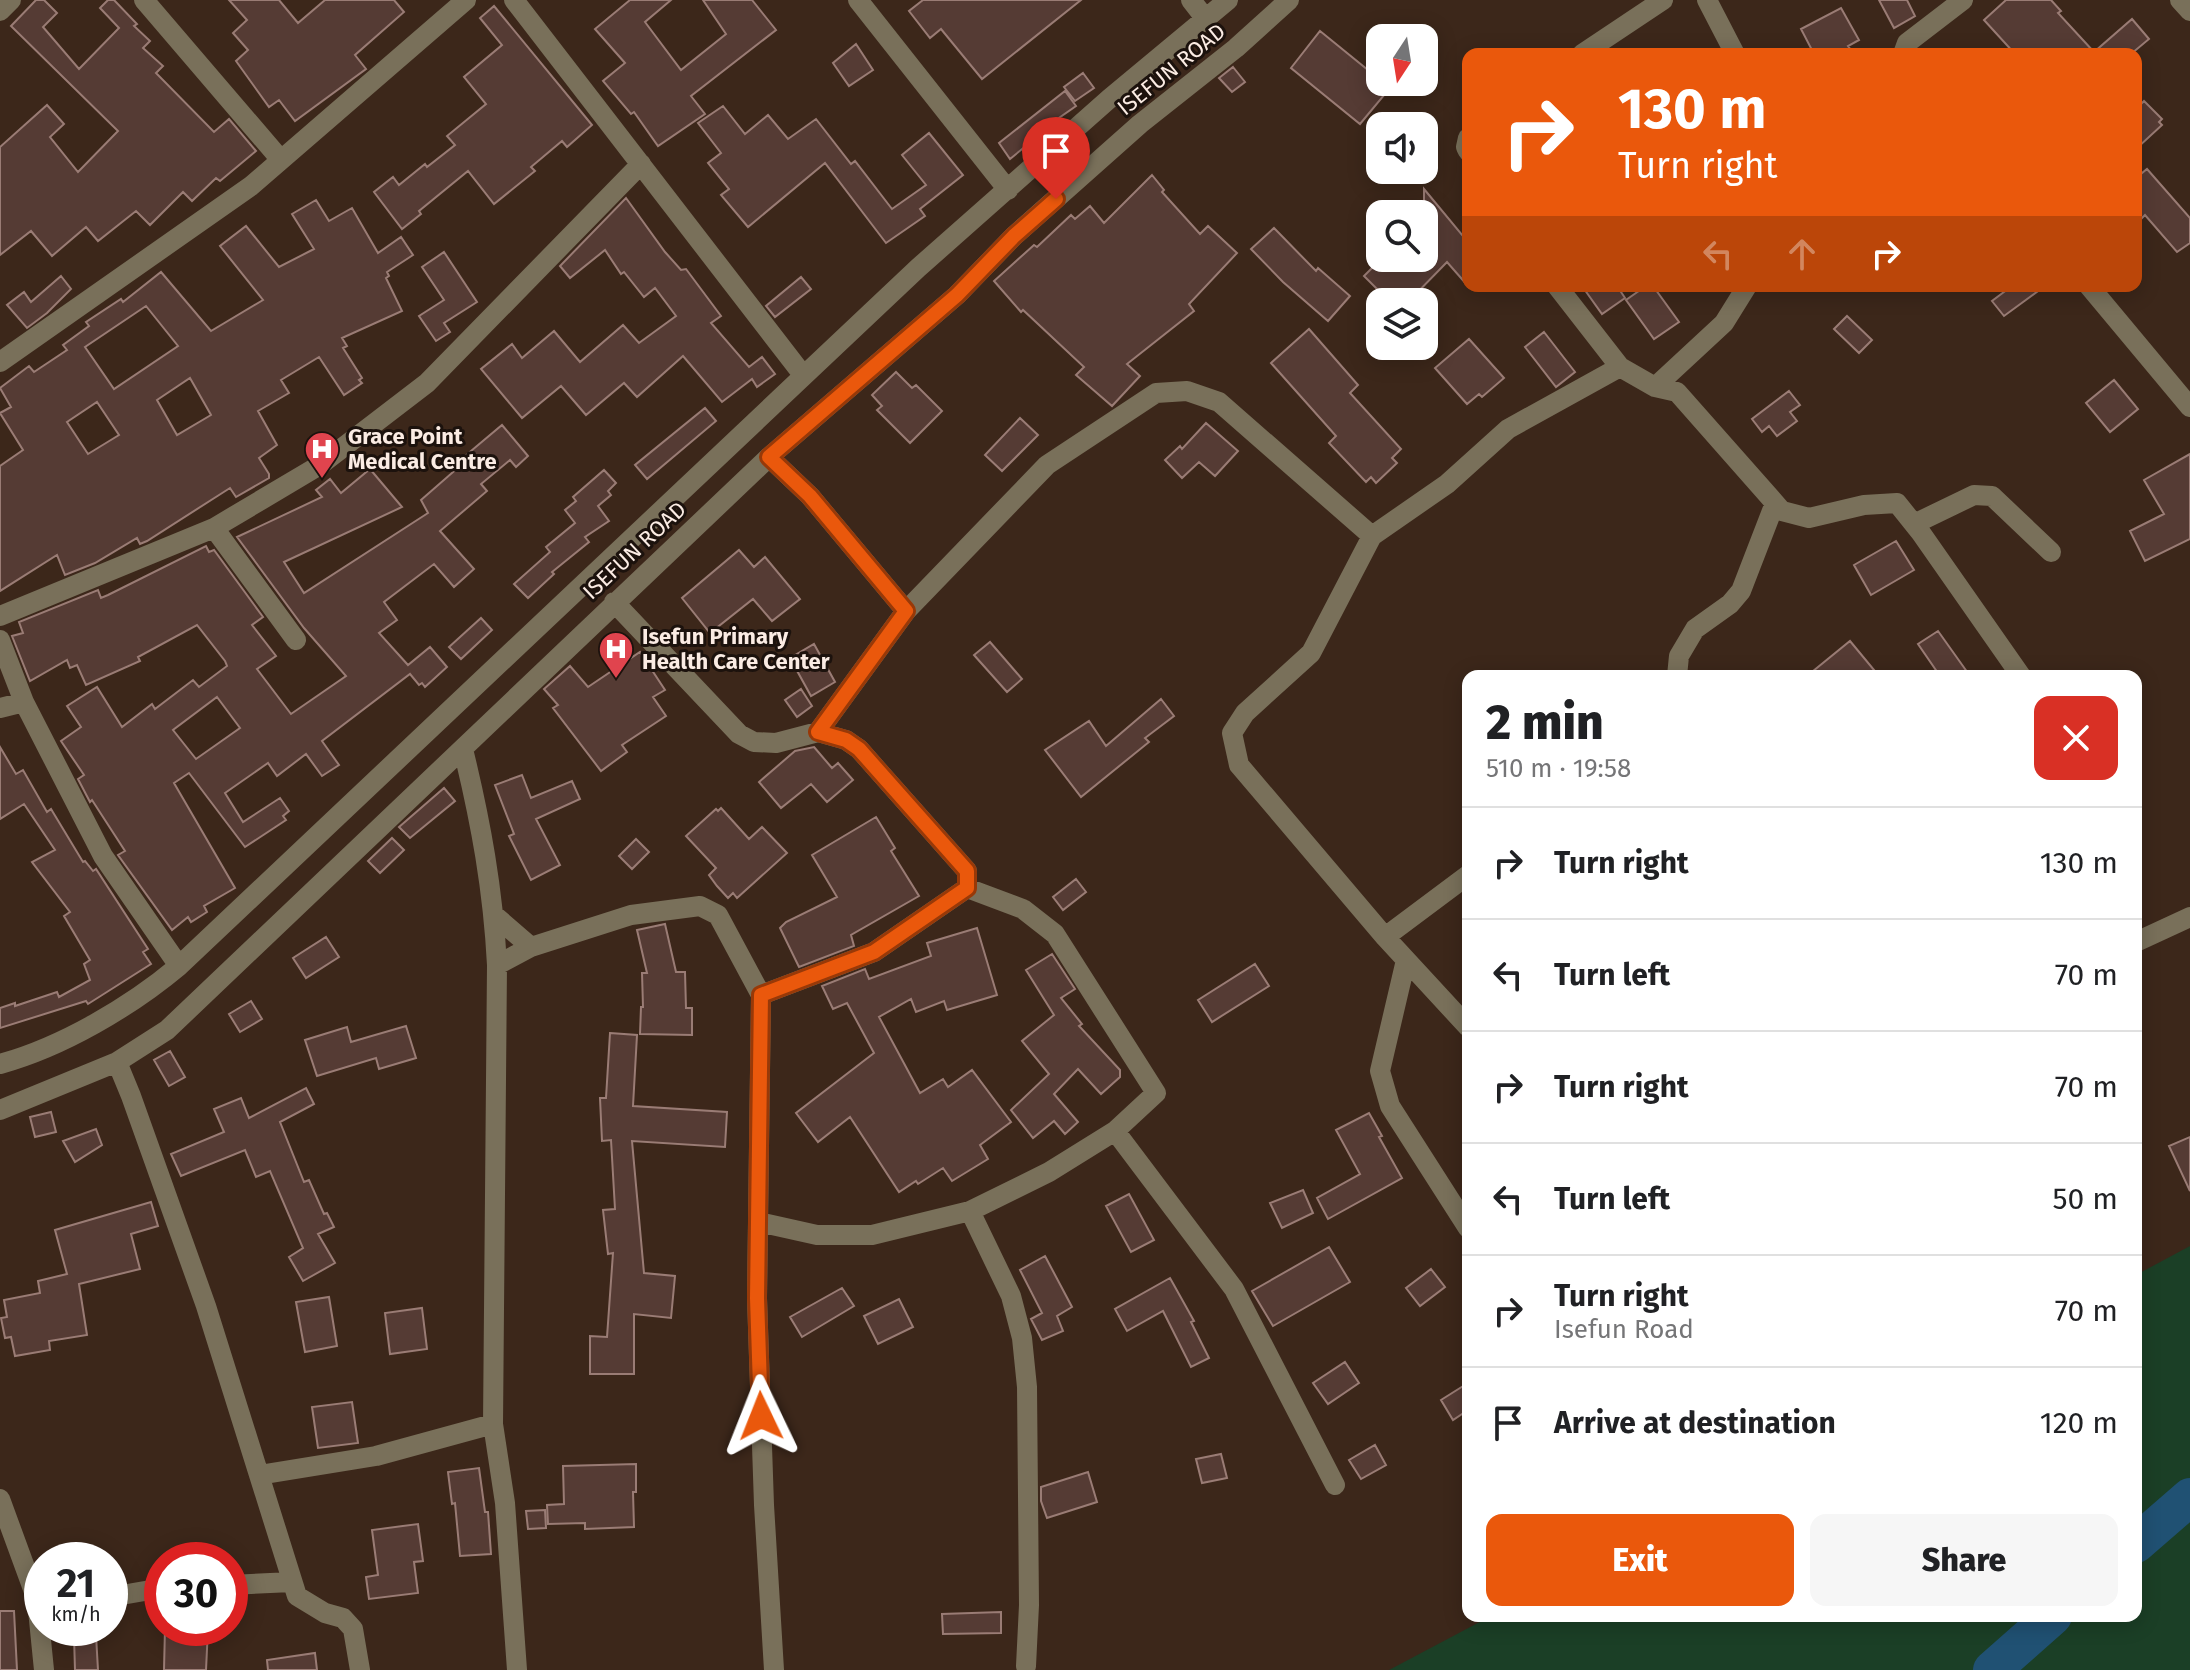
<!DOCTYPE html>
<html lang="en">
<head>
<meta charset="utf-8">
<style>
  :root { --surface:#fff; --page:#f6f6f6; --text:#202124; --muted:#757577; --line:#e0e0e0; --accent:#ea580c }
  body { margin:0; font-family:"Fira Sans",sans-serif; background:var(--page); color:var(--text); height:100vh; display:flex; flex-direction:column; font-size:30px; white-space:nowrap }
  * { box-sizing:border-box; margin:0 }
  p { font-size:26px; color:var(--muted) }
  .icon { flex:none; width:44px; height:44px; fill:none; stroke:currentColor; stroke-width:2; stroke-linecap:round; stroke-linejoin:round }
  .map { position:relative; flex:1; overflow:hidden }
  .details { position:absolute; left:1462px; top:670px; width:680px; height:952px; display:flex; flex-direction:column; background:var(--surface); border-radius:16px; box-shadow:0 4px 20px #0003 }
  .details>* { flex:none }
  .top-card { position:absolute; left:1462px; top:48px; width:680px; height:244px; border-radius:16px; box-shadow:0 4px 20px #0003; background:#ea580c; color:#fff; overflow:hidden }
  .needle { width:52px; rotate:192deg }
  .fabs { position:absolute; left:1366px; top:24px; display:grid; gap:16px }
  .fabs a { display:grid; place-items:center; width:72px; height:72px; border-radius:16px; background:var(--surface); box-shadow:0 4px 20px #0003; font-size:40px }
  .speed { position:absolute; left:24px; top:1542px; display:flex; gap:16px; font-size:40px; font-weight:700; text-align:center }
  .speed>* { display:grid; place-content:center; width:104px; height:104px; border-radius:50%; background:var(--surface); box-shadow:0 4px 20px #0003; line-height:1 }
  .speed small { font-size:20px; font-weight:400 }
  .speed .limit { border:12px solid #d22; background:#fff; color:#111 }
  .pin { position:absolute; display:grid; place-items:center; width:68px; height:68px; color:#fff; margin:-82px -34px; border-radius:50% 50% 50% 0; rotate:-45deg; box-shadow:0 0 8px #0007 }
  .pin .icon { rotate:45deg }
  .me { position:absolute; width:88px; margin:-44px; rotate:358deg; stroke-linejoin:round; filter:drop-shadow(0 0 6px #0008) }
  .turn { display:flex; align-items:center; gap:28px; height:168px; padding:0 24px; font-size:36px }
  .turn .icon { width:104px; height:104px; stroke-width:2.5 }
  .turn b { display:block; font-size:56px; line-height:68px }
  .lanes { display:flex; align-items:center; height:76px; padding:0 24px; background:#0003; justify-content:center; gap:40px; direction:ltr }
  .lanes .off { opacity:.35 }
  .round { display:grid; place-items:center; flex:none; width:84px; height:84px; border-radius:16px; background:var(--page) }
  .summary { display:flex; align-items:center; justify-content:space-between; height:136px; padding:0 24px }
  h1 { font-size:48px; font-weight:800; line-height:60px }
  .button { display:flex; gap:16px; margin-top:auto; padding:16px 24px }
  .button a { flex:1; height:92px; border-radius:16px; background:var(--accent); color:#fff; font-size:32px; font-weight:800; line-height:92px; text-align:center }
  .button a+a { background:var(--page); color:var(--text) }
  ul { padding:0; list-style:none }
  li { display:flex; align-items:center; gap:24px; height:112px; padding:0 24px; border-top:2px solid var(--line) }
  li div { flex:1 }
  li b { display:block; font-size:30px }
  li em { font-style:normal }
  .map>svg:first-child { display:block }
  .green { fill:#1b3f26 }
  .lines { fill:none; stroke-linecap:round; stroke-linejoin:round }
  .river { stroke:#205173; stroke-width:38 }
  .building { fill:#553b34; stroke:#9a7c75; stroke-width:2; fill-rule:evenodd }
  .minor { stroke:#79705a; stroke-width:20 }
  .route-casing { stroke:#983908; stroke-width:20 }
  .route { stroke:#ea580c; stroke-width:14 }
  .labels { text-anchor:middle; stroke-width:6; stroke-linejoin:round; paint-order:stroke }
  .street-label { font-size:22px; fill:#fbece4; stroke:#1c120d }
  .poi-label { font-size:22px; font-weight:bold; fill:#fbece4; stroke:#1c120d; text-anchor:start }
</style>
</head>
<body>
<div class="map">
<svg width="2190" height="1670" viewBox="0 0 2190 1670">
  <rect width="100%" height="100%" fill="#3c271a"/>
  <!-- green -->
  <path class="green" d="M2190,1246V1670H1389L1491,1616H2136V1275Z"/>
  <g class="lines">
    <!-- river -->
    <path class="river" d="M2136,1544L2190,1497
      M1992,1670L2053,1616"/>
  </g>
  <!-- building -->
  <path class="building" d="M36,0H44L57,13L43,27L79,69L119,28L100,8L108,0H114L137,24L134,26L150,41L143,48L163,66L156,73L214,132L229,119L256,151L220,181L216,178L192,201L183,192L150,225L136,211L98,241L86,227L52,256L31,231L0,255V147L47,105L64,124L50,137L78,172L118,131L11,26Z
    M229,0H279L298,23L325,0H394L404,12L355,55L366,69L295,121L279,100L269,107L236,61L248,50L233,33L247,20Z
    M630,0H671L645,22L681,70L726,34L703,0H752L776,30L691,96L705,114L658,146L634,112L631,114L603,81L625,63L595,29Z
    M923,0H1081L982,79L941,29L930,38L909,11Z
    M1879,0H1907L1915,16L1894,28Z
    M2006,0H2051L2061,11L2058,13L2094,52L2132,19L2149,39L2131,54H2015L1984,20Z
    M494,6L592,125L567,147L562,141L531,167L535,171L494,204L468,171L419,211L421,214L402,229L374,192L393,177L399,185L425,164L427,167L455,145L447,136L486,104L464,77L502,45L480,18Z
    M1841,8L1859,40L1848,46L1854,54H1814L1801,29Z
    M1320,31L1390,88L1360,124L1291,68Z
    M856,44L873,70L849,86L833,63Z
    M1233,67L1245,82L1232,92L1219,78Z
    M1083,73L1094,88L1075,101L1064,87Z
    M1065,91L1076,106L1036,134L1038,136L1010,159L999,143Z
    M2144,101L2162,119L2159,122L2162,125L2136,149V109Z
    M723,106L745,134L768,115L788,139L816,119L851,164L855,161L892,209L926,185L902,155L929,133L963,175L920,209L925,216L886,243L825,163L748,227L721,195L729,189L708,163L721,153L698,123Z
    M2147,169L2190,218V243L2177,252L2145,215L2136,224V178Z
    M1152,175L1164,190L1162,192L1200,234L1208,226L1237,253L1189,304L1194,311L1127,364L1140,376L1112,406L1076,375L1084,367L1023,310L1021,312L994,281L1034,245L1037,247L1071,215L1075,219L1090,206L1104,223Z
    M1424,189L1468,242V286L1447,262L1408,302H1390L1364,276L1382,258H1424Z
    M626,198L665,252L681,270L686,269L721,316L711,323L749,367L762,357L775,374L757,387L752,379L722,402L683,356L637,397L624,383L586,415L561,386L522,418L481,369L512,344L522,358L554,331L580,362L623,325L639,343L676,316L655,288L644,297L624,272L621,274L605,250L570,278L560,266Z
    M316,200L329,221L352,208L378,253L401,237L413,255L387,272L389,276L386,278L402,311L342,338L347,346L343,348L362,378L359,380L362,383L344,395L319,357L281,380L289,393L258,411L277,445L259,458L269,474V478L236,497L230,488L147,541L140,544L137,538L95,563L65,575L57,555L0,591V466L23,450L0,413L11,407L0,388L29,366L34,372L67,350L63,345L89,326L86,322L121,299L123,302L161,272L211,331L263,300L220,246L246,226L279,267L314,249L292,214ZM146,306L178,346L114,389L85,347ZM190,378L211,415L177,435L157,400ZM97,402L119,435L88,454L67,422Z
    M1274,228L1316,271L1318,268L1350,296L1328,321L1283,282L1251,249Z
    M444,252L477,302L444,323L450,332L436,341L419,316L444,300L422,267Z
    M61,276L71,289L47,313L27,328L7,305L24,292L31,302Z
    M801,277L811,289L775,317L766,306Z
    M1582,286H1617L1625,298L1602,314Z
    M1646,286H1653L1679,322L1654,339L1626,300Z
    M2012,286H2045L2004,316L1992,301Z
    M1847,316L1872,340L1859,353L1834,329Z
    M1309,329L1358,385L1350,393L1401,449L1392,458L1397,463L1376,483L1371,477L1366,482L1329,443L1336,436L1271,363Z
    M1544,332L1575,372L1556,387L1525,347Z
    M1469,339L1504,378L1482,397L1479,394L1467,404L1435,368Z
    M896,372L912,388L916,385L942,411L910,443L877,410L882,406L872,395Z
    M2114,380L2138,409L2110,432L2086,403Z
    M1789,391L1800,405L1790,412L1797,421L1777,436L1769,426L1762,432L1752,419Z
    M705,408L716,421L647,479L635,465Z
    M1020,418L1038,435L1002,471L985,455Z
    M1206,423L1238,451L1215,476L1199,462L1182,478L1165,460L1180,446L1182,449Z
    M502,425L528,456L516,467L510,460L481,484L487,491L440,531L474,569L454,587L434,564L384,602L397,620L379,633L408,665L430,647L447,667L425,687L422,683L419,685L410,674L322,741L339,765L322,776L306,754L277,776L268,763L225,793L243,822L280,798L289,811L283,816L286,820L245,847L189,773L174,783L235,888L204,906L207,912L191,922L188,917L172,930L118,855L125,851L92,800L90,802L78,779L84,775L61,741L81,727L67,706L97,687L122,727L152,704L155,709L193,680L199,687L227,666L225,661L197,625L138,657L140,661L86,685L77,665L70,668L67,660L30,681L12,636L23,633L19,622L98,590L101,598L108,595L206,546L209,552L214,550L263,617L252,625L276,656L257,669L291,714L346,676L304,628L237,537L322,497L316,490L330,479L341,493L370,469L402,507L284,562L304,593L428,513L421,500L468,459L465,456ZM217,697L240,728L196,759L173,730Z
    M2190,454V539L2145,561L2130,531L2164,514L2144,480Z
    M604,470L616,483L608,491L611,495L598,506L609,521L585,537L589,542L552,572L554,574L528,598L514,584L550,552L546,547L575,523L565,510L576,501L573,497Z
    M1896,541L1914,570L1871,595L1854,565Z
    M739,550L754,567L765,557L800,599L772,621L753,599L710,633L682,598Z
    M481,618L492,630L461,659L449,647Z
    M1938,631L1970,676H1940L1918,644Z
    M1850,641L1879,676H1807Z
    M990,642L1022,679L1007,692L974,655Z
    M814,644L835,682L811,696L790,658Z
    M640,652L665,690L653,697L666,716L622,745L627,752L601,771L553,708L558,705L544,689L570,666L588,687Z
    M801,689L812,706L797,717L785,700Z
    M1161,699L1174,716L1145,738L1149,742L1081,797L1045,750L1089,721L1106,746Z
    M0,747L16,774L23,770L47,812L51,809L83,862L85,861L93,871L96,869L148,949L143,952L151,964L88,1004L86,1001L0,1028V1008L15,1003V1006L57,992L59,997L90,980L84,964L90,960L64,916L70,912L32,862L55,850L24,804L0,819Z
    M814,747L832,768L838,763L853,780L827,802L811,784L781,808L759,782L795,751Z
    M522,775L531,798L572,781L580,799L536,819L560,865L531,880L509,836L514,834L495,785Z
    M444,788L455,801L410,838L399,827Z
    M721,808L749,839L762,827L787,853L737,898L733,893L728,898L717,886L709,875L716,868L686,836L716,809L718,811Z
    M876,817L895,848L891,851L919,896L851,935L854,946L799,967L780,928L786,922L837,897L812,855Z
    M392,838L404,850L380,873L368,861Z
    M636,839L649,852L632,869L619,856Z
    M1076,879L1086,892L1063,910L1053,897Z
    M665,924L676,972H685L686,1008H692V1035L640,1034L641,1007H643L642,973H647L637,930Z
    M977,928L997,995L947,1010L944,1001L916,1012L911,999L879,1017L920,1093L943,1079L948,1087L972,1070L1011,1122L980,1145L988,1159L952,1181L943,1168L918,1184L916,1181L899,1192L850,1117L818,1142L796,1113L874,1053L847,1003L833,1009L822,986L865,969L869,979L931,956L927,943Z
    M326,937L339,957L306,978L293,958Z
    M1052,954L1075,989L1061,998L1082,1024L1079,1026L1120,1070V1077L1101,1094L1078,1069L1054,1094L1078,1122L1065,1134L1054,1121L1033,1138L1011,1110L1049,1074L1022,1041L1054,1015L1026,970Z
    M1255,964L1269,986L1212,1022L1198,1000Z
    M251,1001L262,1019L240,1032L229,1014Z
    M406,1026L416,1058L379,1069L376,1058L317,1076L305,1040L347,1027L351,1042Z
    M610,1033L637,1035L633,1106L727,1112L725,1147L632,1141L644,1273L675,1276L671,1318L634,1314V1374H590V1336L607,1337L613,1253L608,1254L603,1210L615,1209L611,1140L602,1141L600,1098H606Z
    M170,1051L185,1077L169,1086L154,1060Z
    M306,1088L314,1104L280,1122L304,1182L309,1180L324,1214L327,1213L334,1227L318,1234L335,1263L303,1281L289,1257L303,1248L270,1171L256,1177L245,1150L181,1176L171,1154L224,1132L214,1109L241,1098L249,1118Z
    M51,1112L56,1132L35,1137L30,1117Z
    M1369,1113L1382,1136L1379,1137L1402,1178L1328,1219L1317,1198L1360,1174L1336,1130Z
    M96,1129L102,1145L75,1162L63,1141Z
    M2190,1137V1191L2169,1146Z
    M1303,1190L1313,1213L1282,1228L1270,1203Z
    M1129,1194L1154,1240L1131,1252L1106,1206Z
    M151,1202L158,1226L131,1234L140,1269L79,1284L87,1335L49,1341L50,1350L15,1356L11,1337L5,1338L1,1318L7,1317L4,1300L40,1293L38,1281L67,1274L55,1230Z
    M1329,1247L1350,1282L1273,1326L1252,1291Z
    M1045,1256L1072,1307L1057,1316L1063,1331L1042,1340L1031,1319L1042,1313L1020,1270Z
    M1431,1269L1445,1287L1420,1306L1406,1288Z
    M1170,1278L1194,1321L1191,1322L1209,1358L1191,1367L1163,1311L1127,1331L1115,1309Z
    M842,1288L854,1306L802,1337L790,1317Z
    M329,1297L337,1346L305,1352L296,1302Z
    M899,1299L913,1327L878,1344L864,1316Z
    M422,1308L427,1349L390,1354L385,1313Z
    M1345,1362L1359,1383L1328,1404L1313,1383Z
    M1468,1383V1410L1453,1420L1441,1400Z
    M352,1402L358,1443L318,1448L312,1407Z
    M1375,1445L1386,1465L1361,1479L1349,1460Z
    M1221,1454L1227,1478L1202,1483L1196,1459Z
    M636,1464V1492H633L634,1527L585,1529V1523L548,1524L547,1505L564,1504L563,1466Z
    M479,1468L485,1512H488L491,1554L460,1556L455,1503L452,1504L448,1472Z
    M1088,1472L1097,1502L1047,1518L1041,1501V1487Z
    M545,1510L546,1528L528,1529L526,1511Z
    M418,1524L423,1561L414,1562L418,1593L369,1599L366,1577L378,1575L372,1530Z
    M0,1611H14L17,1670H0Z
    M1001,1612V1633L943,1634L942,1614Z
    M165,1628H208L206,1670H164Z
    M96,1635L98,1670H75L74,1636Z
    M315,1653L317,1670H268L267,1660Z"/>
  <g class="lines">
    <!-- minor -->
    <path class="minor" d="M144,0L281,160
      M514,0L803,375
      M858,0L1008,190
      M1191,0L1205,18
      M1707,0L1735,54
      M2180,0L2190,11
      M0,11L11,0
      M1582,54L1663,0
      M1903,54L1907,43L1963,0
      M1468,138L1466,147L1468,151
      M1557,286L1620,367L1655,387L1677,392L1782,511L1809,518L1864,505L1897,503L1921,533L2021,676
      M2089,286L2190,407
      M0,362L251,186L466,0
      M1655,387L1724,323L1747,286
      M769,457L810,496L906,611
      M1914,524L1974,495L1992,496L2051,552
      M214,528L296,640
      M614,602L739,734L754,742L776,743L818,732L846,740L859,749L967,871V888L874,952L761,995
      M0,616L214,528L320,465L427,383L641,164
      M0,640L24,702L103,856L179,966
      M1677,676L1679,656L1695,629L1730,604L1741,591L1775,503
      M0,708L24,702
      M818,732L906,611L1047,465L1156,393L1187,391L1219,402L1372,536
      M463,749C481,823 493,889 497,965L493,1424L505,1503L517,1670
      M494,915L531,947
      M1385,937L1468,875
      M2136,942L2190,917
      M1406,960L1380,1071L1390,1106L1468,1228
      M497,965L531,947L631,915L700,906L718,915L761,995L757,1298L764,1505L774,1670
      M1468,1027L1385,937L1239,765L1232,733L1245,713L1311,653L1372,536L1447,484L1508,429L1620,367
      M117,1062L131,1096L206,1306L297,1596L325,1613L343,1618L353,1629L360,1670
      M0,1064C62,1047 130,1007 179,966L918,268L1109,99L1228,0
      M0,1110L117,1062L167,1030L769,457L957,295L1014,236L1140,124L1236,48L1289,0
      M1115,1131L1234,1289L1335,1485
      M970,1211L1011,1296L1022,1338L1027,1387L1029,1605L1026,1666
      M759,1222L817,1235H872L970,1211L1049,1172L1115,1131L1156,1093L1055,934L1023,909L967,888
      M259,1475L376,1456L493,1424
      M0,1499L37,1600L44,1670
      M230,1585L292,1582
      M110,1597L162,1588"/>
  </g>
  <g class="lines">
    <!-- route casing -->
    <g class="route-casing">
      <path id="route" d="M761,1416L757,1298L761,995L874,952L967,888V871L859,749L846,740L818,732L906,611L810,496L769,457L957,295L1014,236L1056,199"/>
    </g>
    <!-- route -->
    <use href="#route" class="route"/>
  </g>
  <!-- icons -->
  <defs>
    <g id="hospital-pin" transform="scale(1.8)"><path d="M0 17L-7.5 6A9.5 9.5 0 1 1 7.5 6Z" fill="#e0444e" stroke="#1c120d"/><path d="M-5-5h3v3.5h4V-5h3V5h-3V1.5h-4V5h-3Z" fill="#fff"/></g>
  </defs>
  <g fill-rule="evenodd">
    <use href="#hospital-pin" x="322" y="449"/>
    <use href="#hospital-pin" x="616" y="649"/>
  </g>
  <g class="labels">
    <!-- street labels -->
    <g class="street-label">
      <text transform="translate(1171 69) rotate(-39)" y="8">ISEFUN ROAD</text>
      <text transform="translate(634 550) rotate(-43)" y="8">ISEFUN ROAD</text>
    </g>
    <!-- poi labels -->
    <g class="poi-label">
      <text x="348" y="444">Grace Point<tspan x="348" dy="25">Medical Centre</tspan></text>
      <text x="642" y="644">Isefun Primary<tspan x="642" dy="25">Health Care Center</tspan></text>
    </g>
  </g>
</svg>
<div class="fabs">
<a><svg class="needle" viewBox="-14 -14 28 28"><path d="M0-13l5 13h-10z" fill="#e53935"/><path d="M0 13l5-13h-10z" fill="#757577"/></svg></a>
<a><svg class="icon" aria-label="sound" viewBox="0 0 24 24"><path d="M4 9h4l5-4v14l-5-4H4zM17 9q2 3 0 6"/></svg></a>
<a><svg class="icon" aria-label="search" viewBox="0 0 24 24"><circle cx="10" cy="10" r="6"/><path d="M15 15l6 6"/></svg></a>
<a><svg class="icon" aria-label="layers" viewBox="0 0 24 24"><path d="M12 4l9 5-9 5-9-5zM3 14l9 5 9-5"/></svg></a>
</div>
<div class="speed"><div>21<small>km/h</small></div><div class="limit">30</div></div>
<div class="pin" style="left:1056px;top:199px;background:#d93025"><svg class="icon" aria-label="arrive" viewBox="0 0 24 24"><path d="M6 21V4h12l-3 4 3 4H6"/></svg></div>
<svg class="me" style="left:761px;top:1416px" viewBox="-20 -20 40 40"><path d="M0-17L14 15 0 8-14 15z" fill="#ea580c" stroke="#fff" stroke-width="4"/></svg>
<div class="top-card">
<div class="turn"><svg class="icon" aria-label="right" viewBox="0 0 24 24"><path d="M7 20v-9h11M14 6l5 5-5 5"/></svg><div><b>130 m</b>Turn right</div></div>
<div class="lanes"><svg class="icon off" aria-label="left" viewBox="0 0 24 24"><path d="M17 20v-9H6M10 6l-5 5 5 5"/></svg><svg class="icon off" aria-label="ahead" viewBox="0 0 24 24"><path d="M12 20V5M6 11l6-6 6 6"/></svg><svg class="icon" aria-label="right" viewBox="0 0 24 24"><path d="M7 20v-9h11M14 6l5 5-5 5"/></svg></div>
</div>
<section class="details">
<div class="summary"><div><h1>2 min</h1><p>510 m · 19:58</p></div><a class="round" style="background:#d93025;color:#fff"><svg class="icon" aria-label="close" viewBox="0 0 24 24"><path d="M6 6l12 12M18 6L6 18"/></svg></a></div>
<ul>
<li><svg class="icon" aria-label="right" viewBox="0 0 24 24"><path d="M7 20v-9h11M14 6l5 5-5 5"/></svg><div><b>Turn right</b></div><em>130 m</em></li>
<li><svg class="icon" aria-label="left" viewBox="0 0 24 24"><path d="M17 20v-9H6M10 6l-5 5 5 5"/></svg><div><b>Turn left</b></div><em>70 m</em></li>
<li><svg class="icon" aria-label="right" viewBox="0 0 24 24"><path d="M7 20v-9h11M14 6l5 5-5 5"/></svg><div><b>Turn right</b></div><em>70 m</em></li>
<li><svg class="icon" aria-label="left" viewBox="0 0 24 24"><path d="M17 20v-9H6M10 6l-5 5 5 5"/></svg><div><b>Turn left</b></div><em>50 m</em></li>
<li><svg class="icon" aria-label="right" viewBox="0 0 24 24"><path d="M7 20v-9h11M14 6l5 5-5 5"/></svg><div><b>Turn right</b><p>Isefun Road</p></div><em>70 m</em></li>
<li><svg class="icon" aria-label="arrive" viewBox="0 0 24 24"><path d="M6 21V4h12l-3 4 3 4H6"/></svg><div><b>Arrive at destination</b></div><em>120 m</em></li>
</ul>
<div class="button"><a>Exit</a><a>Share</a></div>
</section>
</div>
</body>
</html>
